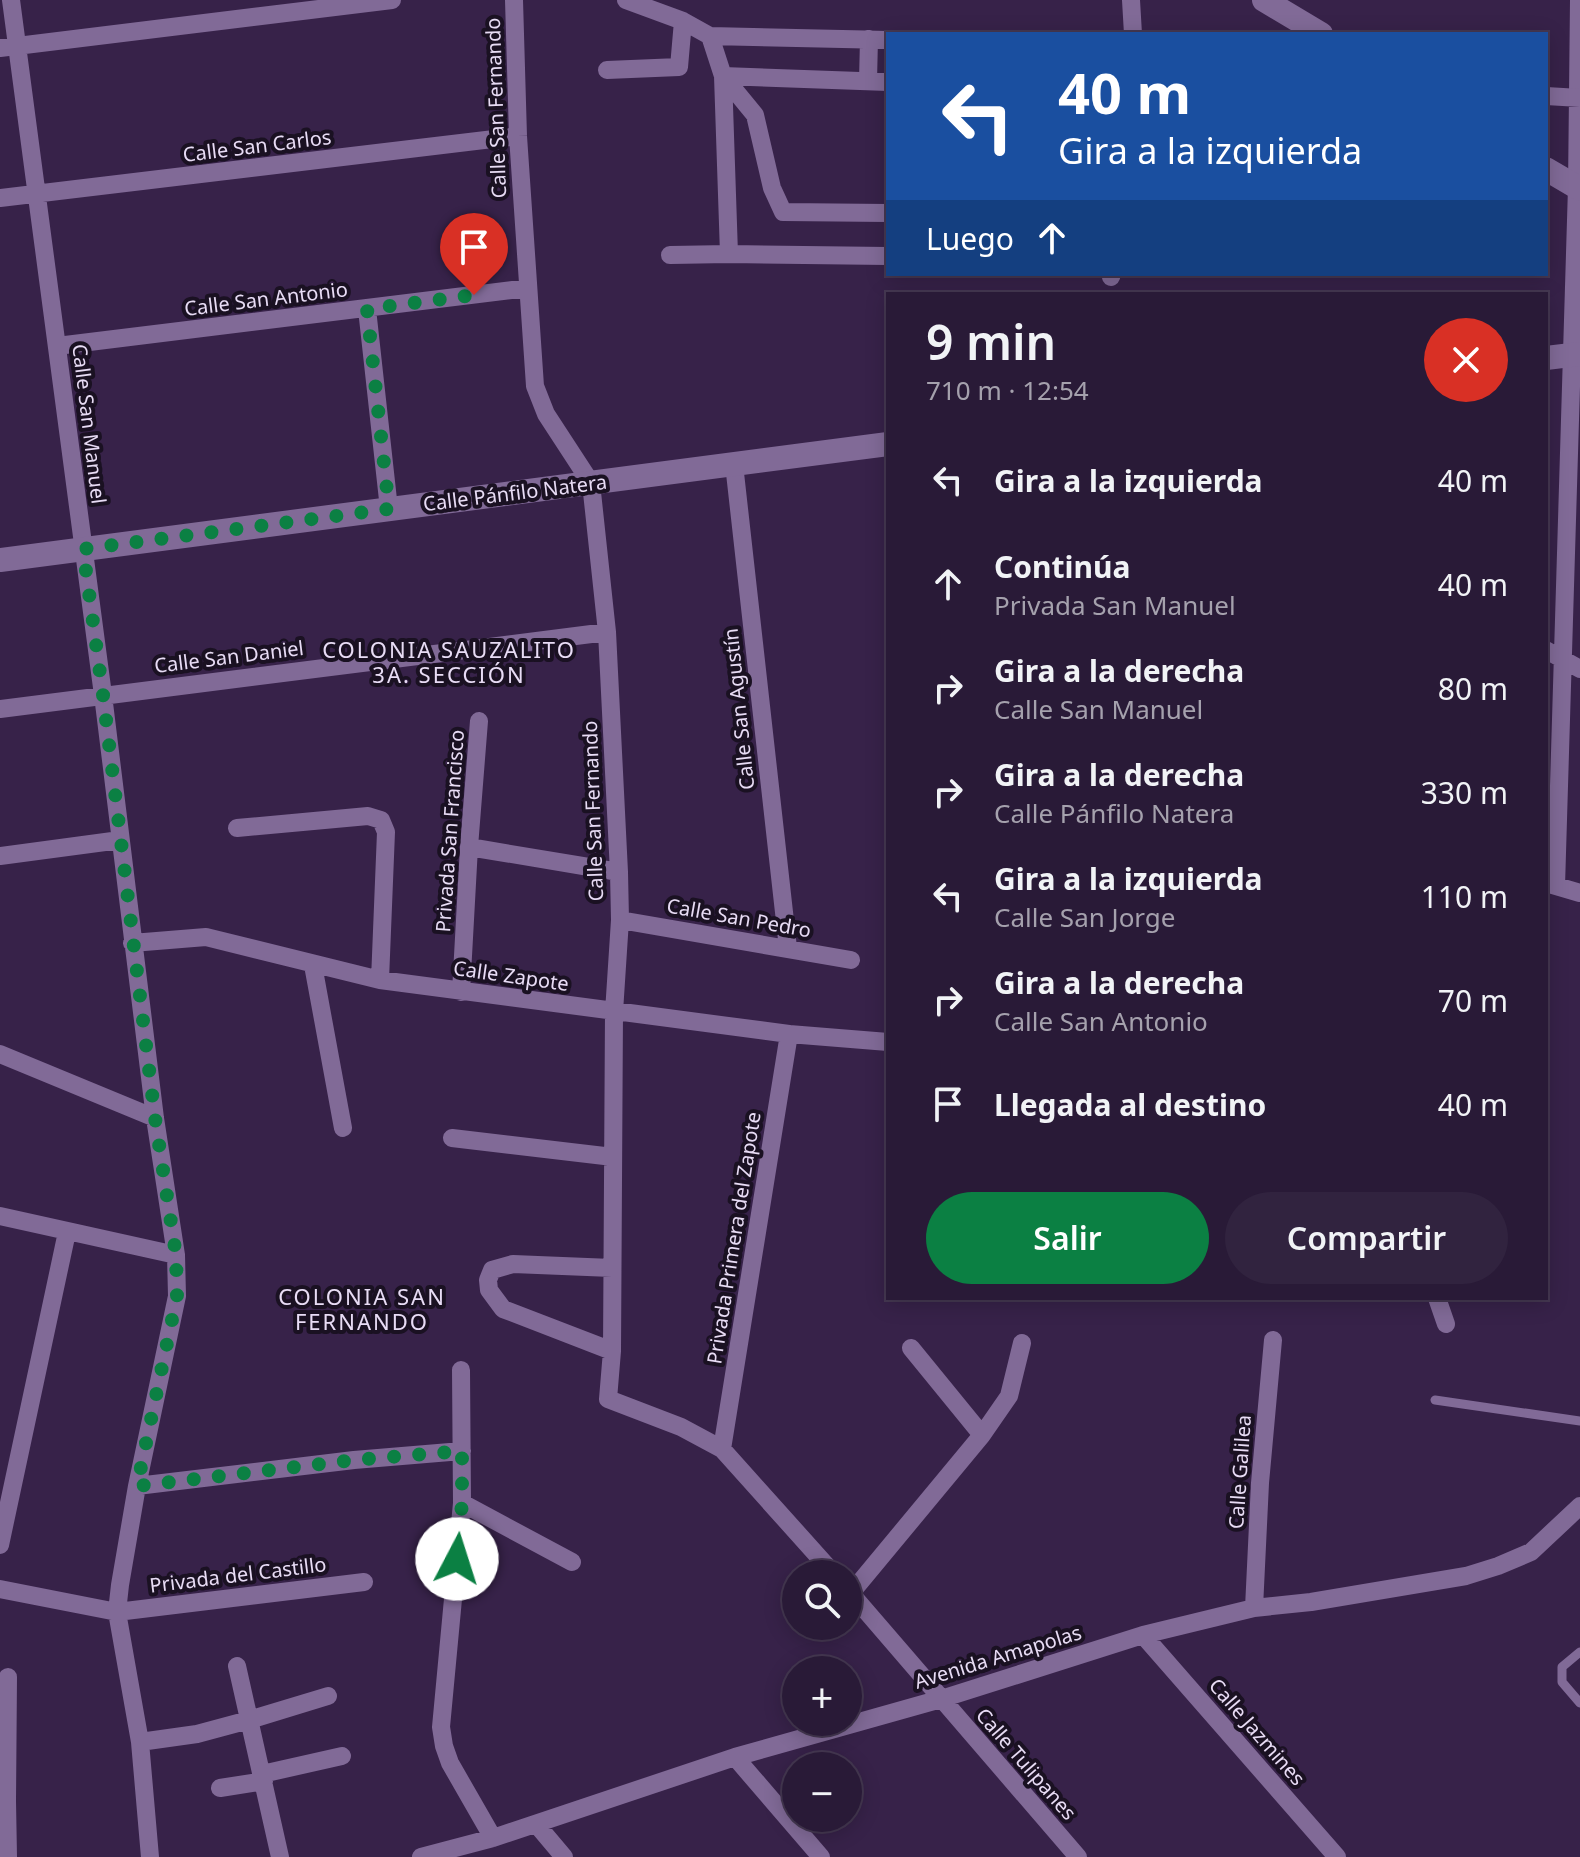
<!DOCTYPE html>
<html lang="es">
<head>
<meta charset="utf-8">
<style>
  :root { --surface:#291a37; --page:#31233f; --text:#f1f3f6; --muted:#a5a1ad; --line:#453852; --accent:#0b8043 }
  body { margin:0; font-family:"Noto Sans",sans-serif; background:var(--page); color:var(--text); height:100vh; display:flex; flex-direction:column; font-size:30px; white-space:nowrap }
  * { box-sizing:border-box; margin:0 }
  p { font-size:26px; color:var(--muted) }
  .icon { flex:none; width:44px; height:44px; fill:none; stroke:currentColor; stroke-width:2; stroke-linecap:round; stroke-linejoin:round }
  .map { position:relative; flex:1; overflow:hidden }
  .details { position:absolute; left:886px; top:292px; width:662px; height:1008px; display:flex; flex-direction:column; background:var(--surface); border-radius:0px; box-shadow:0 4px 20px #0003,0 0 0 2px var(--line) }
  .details>* { flex:none }
  .top-card { position:absolute; left:886px; top:32px; width:662px; height:244px; border-radius:0px; box-shadow:0 4px 20px #0003,0 0 0 2px var(--line); background:#1a4fa0; color:#fff; overflow:hidden }
  .buttons { position:absolute; left:782px; top:1560px; display:grid; gap:16px }
  .buttons a { display:grid; place-items:center; width:80px; height:80px; border-radius:50%; background:var(--surface); box-shadow:0 4px 20px #0003,0 0 0 2px var(--line); font-size:40px }
  .pin { position:absolute; display:grid; place-items:center; width:68px; height:68px; color:#fff; margin:-82px -34px; border-radius:50% 50% 50% 0; rotate:-45deg; box-shadow:0 0 8px #0007 }
  .pin .icon { rotate:45deg }
  .me { position:absolute; width:88px; margin:-44px; rotate:5deg; stroke-linejoin:round; filter:drop-shadow(0 0 6px #0008) }
  .turn { display:flex; align-items:center; gap:28px; height:168px; padding:0 40px; font-size:36px }
  .turn .icon { width:104px; height:104px; stroke-width:2.5 }
  .turn b { display:block; font-size:56px; line-height:68px }
  .then { display:flex; align-items:center; height:76px; padding:0 40px; background:#0003; gap:16px; font-size:30px }
  .round { display:grid; place-items:center; flex:none; width:84px; height:84px; border-radius:42px; background:var(--page) }
  .head { display:flex; align-items:center; justify-content:space-between; height:136px; padding:0 40px }
  h1 { font-size:48px; font-weight:600; line-height:60px }
  .cta { display:flex; gap:16px; margin-top:auto; padding:16px 40px }
  .cta a { flex:1; height:92px; border-radius:48px; background:var(--accent); color:#fff; font-size:32px; font-weight:600; line-height:92px; text-align:center }
  .cta a+a { background:var(--page); color:var(--text) }
  ul { padding:0; list-style:none }
  li { display:flex; align-items:center; gap:24px; height:104px; padding:0 40px }
  li div { flex:1 }
  li b { display:block; font-size:30px }
  li em { font-style:normal }
  .map>svg:first-child { display:block }
  .lines { fill:none; stroke-linecap:round; stroke-linejoin:round }
  .lane { stroke:#816a97; stroke-width:9 }
  .street { stroke:#816a97; stroke-width:18 }
  .secondary { stroke:#816a97; stroke-width:24 }
  .route { stroke:#0b8043; stroke-width:14; stroke-dasharray:0 25.2 }
  .labels { text-anchor:middle; stroke-width:8; stroke-linejoin:round; paint-order:stroke }
  .street-label { font-size:20px; fill:#e8dcf5; stroke:#1a1122 }
  .neighbourhood-label { font-size:22px; letter-spacing:2px; fill:#e8dcf5; stroke:#1a1122 }
</style>
</head>
<body>
<div class="map">
<svg width="1580" height="1857" viewBox="0 0 1580 1857">
  <rect width="100%" height="100%" fill="#372249"/>
  <g class="lines">
    <!-- lane -->
    <path class="lane" d="M1435,1400L1580,1421
      M1580,1652L1562,1667V1682L1580,1703"/>
    <!-- street -->
    <path class="street" d="M11,0L103,695L155,1118L176,1255L177,1296L137,1486L120,1585L117,1612L140,1742L150,1857
      M514,0L518,136L535,386L546,414L591,483L607,632L619,872L620,920L614,1012L612,1351L608,1399L681,1427L722,1449L834,1574
      M626,0L683,21L710,36L723,76L888,82
      M1131,0L1133,34
      M710,36L888,40
      M0,48L392,0
      M607,70L679,67L683,21
      M723,76L755,115L772,188L783,212L888,213
      M723,76L729,254
      M868,81L869,39
      M1546,96L1580,98
      M0,198L518,136
      M670,255L729,254L888,256
      M1111,277L1112,274
      M367,309L389,509
      M57,346L528,288
      M734,464L788,948
      M1546,650L1580,669
      M0,709L607,632
      M237,828L368,816L381,820L386,832L380,980
      M469,847L619,872
      M0,856L120,840
      M1546,883L1580,893
      M1556,886L1577,187L1579,0
      M620,920L851,960
      M132,943L206,937L380,980L789,1034L888,1042
      M313,965L343,1128
      M461,992L469,847L479,721
      M0,1054L155,1118
      M452,1138L613,1157
      M0,1216L176,1255
      M1437,1298L1446,1324
      M911,1348L982,1435
      M612,1351L503,1309L489,1290L488,1280L492,1270L513,1264L612,1268
      M461,1370L462,1503L441,1727L444,1746L450,1763L493,1838
      M722,1449L789,1034
      M137,1486L354,1460L462,1451
      M462,1503L572,1562
      M0,1545L67,1232
      M0,1589L117,1612L364,1582
      M848,1590L1078,1857
      M851,1593L982,1435L1009,1396L1022,1343
      M1254,1608L1260,1483L1273,1340
      M1143,1635L1337,1857
      M237,1666L280,1857
      M140,1742L197,1734L249,1720L328,1696
      M735,1757L821,1857
      M262,1774L342,1756
      M220,1788L264,1781
      M537,1825L564,1857
      M8,1857L7,1801L8,1677
      M421,1857L493,1838L735,1757L941,1699L1143,1635L1254,1608L1311,1602L1466,1576L1498,1566L1531,1552L1580,1506"/>
    <!-- secondary -->
    <path class="secondary" d="M1264,0L1321,34
      M1546,169L1580,189
      M1546,358L1580,354
      M0,560L888,444"/>
  </g>
  <g class="lines">
    <!-- route -->
    <path class="route" d="M457,1559L462,1503V1451L354,1460L137,1486L177,1296L176,1255L155,1118L103,695L83,549L389,509L367,309L474,295"/>
  </g>
  <g class="labels">
    <!-- street labels -->
    <g class="street-label">
      <text transform="translate(496 108) rotate(-92)" y="7">Calle San Fernando</text>
      <text transform="translate(257 146) rotate(-7)" y="7">Calle San Carlos</text>
      <text transform="translate(266 299) rotate(-7)" y="7">Calle San Antonio</text>
      <text transform="translate(89 424) rotate(83)" y="7">Calle San Manuel</text>
      <text transform="translate(515 493) rotate(-7)" y="7">Calle Pánfilo Natera</text>
      <text transform="translate(229 657) rotate(-7)" y="7">Calle San Daniel</text>
      <text transform="translate(739 709) rotate(-96)" y="7">Calle San Agustín</text>
      <text transform="translate(593 811) rotate(-92)" y="7">Calle San Fernando</text>
      <text transform="translate(450 831) rotate(-86)" y="7">Privada San Francisco</text>
      <text transform="translate(739 918) rotate(10)" y="7">Calle San Pedro</text>
      <text transform="translate(511 976) rotate(8)" y="7">Calle Zapote</text>
      <text transform="translate(734 1238) rotate(-81)" y="7">Privada Primera del Zapote</text>
      <text transform="translate(1240 1472) rotate(-86)" y="7">Calle Galilea</text>
      <text transform="translate(238 1575) rotate(-7)" y="7">Privada del Castillo</text>
      <text transform="translate(998 1657) rotate(-17)" y="7">Avenida Amapolas</text>
      <text transform="translate(1257 1732) rotate(49)" y="7">Calle Jazmines</text>
      <text transform="translate(1026 1764) rotate(49)" y="7">Calle Tulipanes</text>
    </g>
    <!-- neighbourhood labels -->
    <g class="neighbourhood-label">
      <text x="449" y="658">COLONIA SAUZALITO<tspan x="449" dy="25">3A. SECCIÓN</tspan></text>
      <text x="362" y="1305">COLONIA SAN<tspan x="362" dy="25">FERNANDO</tspan></text>
    </g>
  </g>
</svg>
<div class="buttons">
<a><svg class="icon" aria-label="search" viewBox="0 0 24 24"><circle cx="10" cy="10" r="6"/><path d="M15 15l6 6"/></svg></a>
<a>+</a>
<a>−</a>
</div>
<div class="pin" style="left:474px;top:295px;background:#d93025"><svg class="icon" aria-label="arrive" viewBox="0 0 24 24"><path d="M6 21V4h12l-3 4 3 4H6"/></svg></div>
<svg class="me" style="left:457px;top:1559px" viewBox="-20 -20 40 40"><circle r="19" fill="#fff"/><path d="M0-13L10 11 0 6-10 11z" fill="#0b8043"/></svg>
<div class="top-card">
<div class="turn"><svg class="icon" aria-label="left" viewBox="0 0 24 24"><path d="M17 20v-9H6M10 6l-5 5 5 5"/></svg><div><b>40 m</b>Gira a la izquierda</div></div>
<div class="then">Luego<svg class="icon" aria-label="ahead" viewBox="0 0 24 24"><path d="M12 20V5M6 11l6-6 6 6"/></svg></div>
</div>
<section class="details">
<div class="head"><div><h1>9 min</h1><p>710 m · 12:54</p></div><a class="round" style="background:#d93025;color:#fff"><svg class="icon" aria-label="close" viewBox="0 0 24 24"><path d="M6 6l12 12M18 6L6 18"/></svg></a></div>
<ul>
<li><svg class="icon" aria-label="left" viewBox="0 0 24 24"><path d="M17 20v-9H6M10 6l-5 5 5 5"/></svg><div><b>Gira a la izquierda</b></div><em>40 m</em></li>
<li><svg class="icon" aria-label="ahead" viewBox="0 0 24 24"><path d="M12 20V5M6 11l6-6 6 6"/></svg><div><b>Continúa</b><p>Privada San Manuel</p></div><em>40 m</em></li>
<li><svg class="icon" aria-label="right" viewBox="0 0 24 24"><path d="M7 20v-9h11M14 6l5 5-5 5"/></svg><div><b>Gira a la derecha</b><p>Calle San Manuel</p></div><em>80 m</em></li>
<li><svg class="icon" aria-label="right" viewBox="0 0 24 24"><path d="M7 20v-9h11M14 6l5 5-5 5"/></svg><div><b>Gira a la derecha</b><p>Calle Pánfilo Natera</p></div><em>330 m</em></li>
<li><svg class="icon" aria-label="left" viewBox="0 0 24 24"><path d="M17 20v-9H6M10 6l-5 5 5 5"/></svg><div><b>Gira a la izquierda</b><p>Calle San Jorge</p></div><em>110 m</em></li>
<li><svg class="icon" aria-label="right" viewBox="0 0 24 24"><path d="M7 20v-9h11M14 6l5 5-5 5"/></svg><div><b>Gira a la derecha</b><p>Calle San Antonio</p></div><em>70 m</em></li>
<li><svg class="icon" aria-label="arrive" viewBox="0 0 24 24"><path d="M6 21V4h12l-3 4 3 4H6"/></svg><div><b>Llegada al destino</b></div><em>40 m</em></li>
</ul>
<div class="cta"><a>Salir</a><a>Compartir</a></div>
</section>
</div>
</body>
</html>
